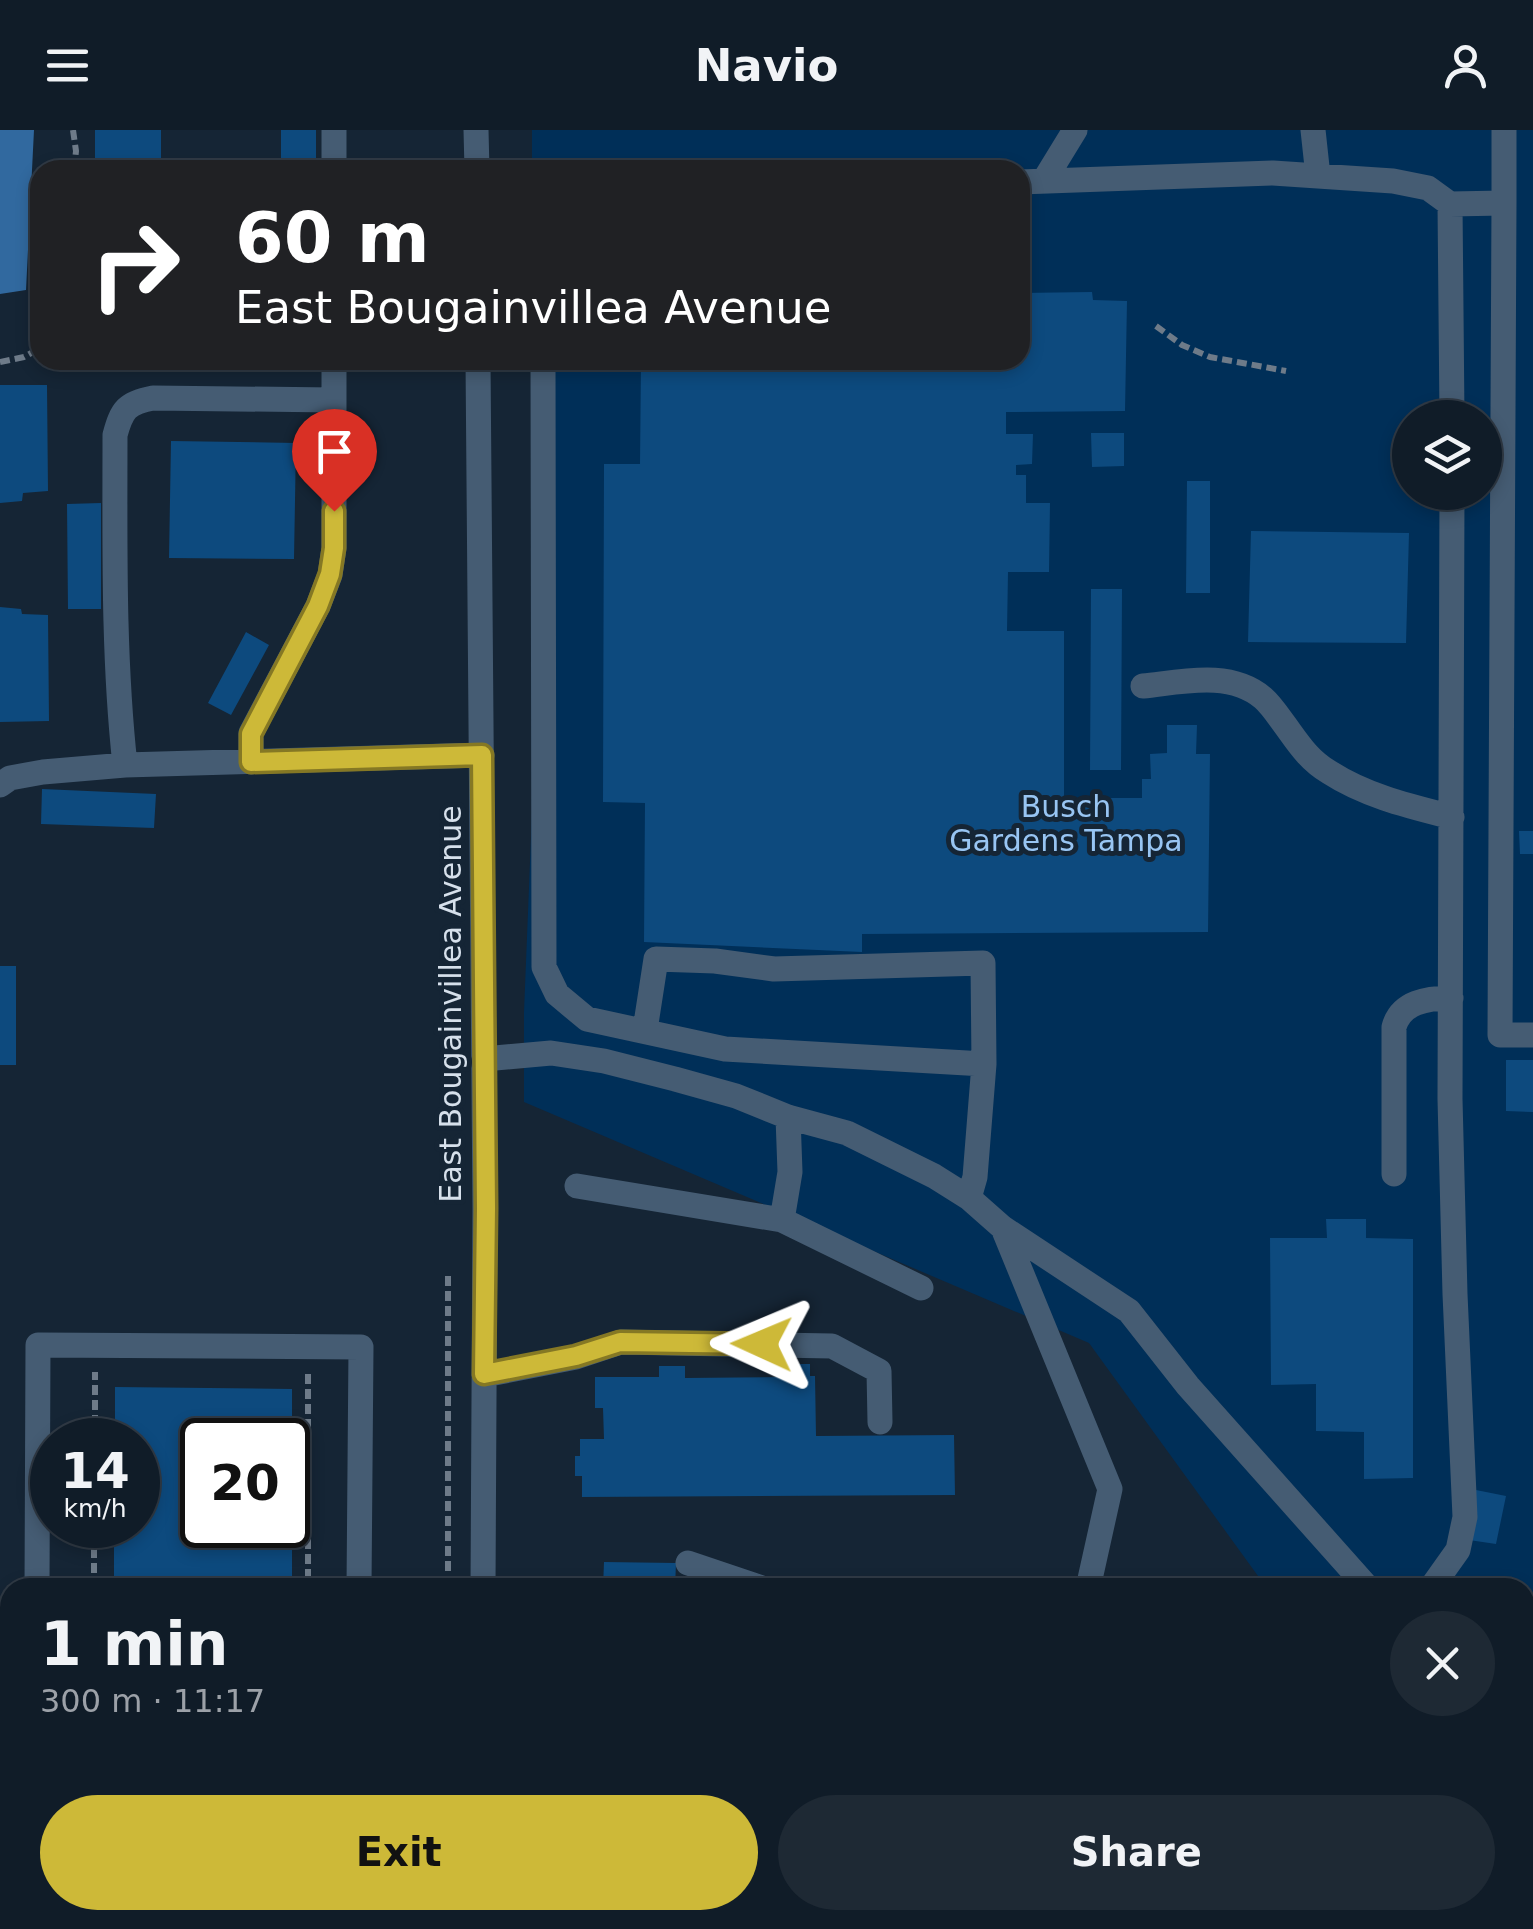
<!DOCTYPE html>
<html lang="en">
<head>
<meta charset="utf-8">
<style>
  :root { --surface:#101c28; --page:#1e2934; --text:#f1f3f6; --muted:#9ca1a8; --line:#303a45; --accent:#cdb938 }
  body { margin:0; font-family:"DejaVu Sans",sans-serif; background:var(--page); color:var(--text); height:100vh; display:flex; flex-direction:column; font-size:38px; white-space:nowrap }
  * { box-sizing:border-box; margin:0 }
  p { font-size:32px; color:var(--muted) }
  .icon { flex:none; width:55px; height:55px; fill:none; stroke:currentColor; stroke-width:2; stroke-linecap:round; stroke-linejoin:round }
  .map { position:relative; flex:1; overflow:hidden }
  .drawer { position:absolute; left:0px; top:1448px; width:1535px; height:352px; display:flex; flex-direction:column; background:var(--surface); border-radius:30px 30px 0 0; box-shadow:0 5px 15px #0003,0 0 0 2px var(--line) }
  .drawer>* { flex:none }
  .guide { position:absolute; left:30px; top:30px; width:1000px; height:210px; border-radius:30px; box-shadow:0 5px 15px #0003,0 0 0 2px var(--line); background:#202124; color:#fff; overflow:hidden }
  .fabs { position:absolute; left:1392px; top:270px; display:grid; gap:20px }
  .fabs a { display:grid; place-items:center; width:110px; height:110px; border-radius:50%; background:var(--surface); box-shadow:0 5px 15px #0003,0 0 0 2px var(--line); font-size:50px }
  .speed { position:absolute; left:30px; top:1288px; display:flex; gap:20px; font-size:50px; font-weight:700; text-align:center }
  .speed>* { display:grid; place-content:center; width:130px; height:130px; border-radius:50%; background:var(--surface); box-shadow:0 5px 15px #0003,0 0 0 2px var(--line); line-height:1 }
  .speed small { font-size:25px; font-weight:400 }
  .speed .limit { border:5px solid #111; border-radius:15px; background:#fff; color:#111 }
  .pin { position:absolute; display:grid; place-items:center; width:85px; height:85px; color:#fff; margin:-102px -42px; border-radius:50% 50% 50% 0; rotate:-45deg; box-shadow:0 0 10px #0007 }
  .pin .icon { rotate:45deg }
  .me { position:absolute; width:110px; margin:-55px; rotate:271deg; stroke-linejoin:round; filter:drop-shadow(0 0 8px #0008) }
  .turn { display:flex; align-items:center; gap:35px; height:210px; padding:0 40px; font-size:45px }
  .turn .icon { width:130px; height:130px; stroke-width:2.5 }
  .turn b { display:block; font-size:70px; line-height:85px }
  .round { display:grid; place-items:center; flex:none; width:105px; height:105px; border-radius:52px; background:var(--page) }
  .overview { display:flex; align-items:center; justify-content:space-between; height:170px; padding:0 40px }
  h1 { font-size:60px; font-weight:700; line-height:75px }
  .action { display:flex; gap:20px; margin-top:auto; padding:20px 40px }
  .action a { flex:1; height:115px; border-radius:60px; background:var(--accent); color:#111; font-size:40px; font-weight:700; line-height:115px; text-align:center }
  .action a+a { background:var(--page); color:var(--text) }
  header { display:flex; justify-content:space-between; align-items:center; height:130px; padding:0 40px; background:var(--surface); font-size:45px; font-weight:700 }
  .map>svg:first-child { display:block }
  .green { fill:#002f58; fill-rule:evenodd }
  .water { fill:#31699f }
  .building { fill:#0d4a7e; fill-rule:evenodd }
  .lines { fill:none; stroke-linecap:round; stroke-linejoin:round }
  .path { stroke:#6e7b89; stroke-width:6; stroke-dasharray:10 5; stroke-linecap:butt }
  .minor { stroke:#455c73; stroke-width:25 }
  .route-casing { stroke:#857824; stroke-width:25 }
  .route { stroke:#cdb938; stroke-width:18 }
  .labels { text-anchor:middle; stroke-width:10; stroke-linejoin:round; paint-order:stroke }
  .park-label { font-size:30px; fill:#98c5f3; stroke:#152535 }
  .street-label { font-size:30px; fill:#d6e0eb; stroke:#152535 }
</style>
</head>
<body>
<header><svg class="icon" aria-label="menu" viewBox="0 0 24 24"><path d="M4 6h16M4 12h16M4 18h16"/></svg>Navio<svg class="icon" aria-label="person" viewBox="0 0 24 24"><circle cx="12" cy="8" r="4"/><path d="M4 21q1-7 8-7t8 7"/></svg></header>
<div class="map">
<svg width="1533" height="1799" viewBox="0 0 1533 1799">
  <rect width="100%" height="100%" fill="#152535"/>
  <!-- green -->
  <path class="green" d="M532,0H1533V1799H1280L1277,1790H1525V1458L1266,1457L1089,1213L524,972V882L535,607L533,230H1020V40H532ZM1410,288H1485V362H1410Z"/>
  <!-- water -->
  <path class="water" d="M0,0H34L26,160L0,164Z
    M1533,1498V1580L1525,1571V1511Z"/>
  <!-- building -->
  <path class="building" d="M95,0H161V40H95Z
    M281,0H316V40H281Z
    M1092,162L1093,170L1127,171L1125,281L1006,282V304H1033L1032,334L1016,335V345H1026V373H1050L1049,442H1008L1007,501H1064V668H1142V649H1151L1150,624L1167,623V595H1197L1196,624H1210L1208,802L862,804V822L644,812L645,673L603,672L604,334H640L641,230H1020V163Z
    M0,255H47L48,361L23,363L22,371L0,373Z
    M1091,303H1124V336L1092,337Z
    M171,311L296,313L294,429L169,428Z
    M1187,351H1210V463H1186Z
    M101,373V479H68L67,374Z
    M1251,401L1409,403L1406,513L1248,512Z
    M1091,459H1122L1121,640H1090Z
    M0,477L21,479L22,484L48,485L49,591L0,592Z
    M246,502L269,515L231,585L208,573Z
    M42,659L156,664L154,698L41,694Z
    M1519,701H1533V724H1520Z
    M0,836H16V935H0Z
    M1506,930H1533V982L1506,981Z
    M1326,1089H1366V1108L1413,1109V1348L1364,1349V1302L1316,1301V1254L1271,1255L1270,1108H1327Z
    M783,1234H810V1246H815L816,1306L954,1305L955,1365L582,1367V1346H575V1326H580V1309H604L603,1278H595V1247H659V1236H685V1248L783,1247Z
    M115,1257L292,1259V1458H114V1395H138V1310H115ZM202,1310H288V1395H202Z
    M1476,1360L1506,1366L1496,1414L1469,1410Z
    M604,1432L676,1433L675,1458H603Z
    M111,1790H291V1799H111Z"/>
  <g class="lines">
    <!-- path -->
    <path class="path" d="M73,0L76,21L74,40
      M1156,196L1182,215L1210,227L1286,241
      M0,232L24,227L40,218
      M448,1146V1458
      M308,1244V1458
      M95,1310V1242
      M94,1458V1395
      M308,1790V1799
      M448,1790V1799
      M94,1799V1790"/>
    <!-- minor -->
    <path class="minor" d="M334,0V40
      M476,0L477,40
      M1313,0L1318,46
      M1045,49L1075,0
      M1020,52L1273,43L1393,51L1428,58L1450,74L1452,288
      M1504,73V0
      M1450,74L1504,73L1500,905H1533
      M478,230L485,1079L483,1458
      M543,230L544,837L557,864L587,889L725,919L984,934
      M1143,556C1182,552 1230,540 1263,568C1270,574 1277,584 1282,591C1297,611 1307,629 1329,642C1366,666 1409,676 1452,687
      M251,632V603L318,476L330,445L334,418V230
      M125,635C113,525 115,415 115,305C122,279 127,273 153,268L334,270
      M0,655L10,648L43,642L125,635L482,625
      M645,900L656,829L715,831L774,839L983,833L984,934L975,1047L969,1068
      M484,929L551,923L604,931L675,949L736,966L788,987L847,1003L934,1046L969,1068L1003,1098L1129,1181L1188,1256L1368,1458
      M1394,1044V897C1401,872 1427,868 1451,868
      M577,1056L782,1090L790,1042L788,987
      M782,1090L921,1158
      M1003,1098L1110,1359L1088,1458
      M484,1245L576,1227L621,1212L832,1216L879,1241L880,1292
      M688,1433L762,1458
      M37,1458L38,1215L361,1217L359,1458
      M1431,1458L1458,1420L1465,1387L1455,1164L1450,969L1452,362
      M1525,1653L1533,1661
      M34,1799V1790
      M357,1799V1790
      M482,1799V1790"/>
  </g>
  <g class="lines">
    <!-- route casing -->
    <g class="route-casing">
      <path id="route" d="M334,381V418L330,444L318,476L251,604V632L482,625L486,1078L484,1244L576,1226L620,1212L762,1214"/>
    </g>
    <!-- route -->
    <use href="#route" class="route"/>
  </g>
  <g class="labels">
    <!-- park labels -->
    <g class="park-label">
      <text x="1066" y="687">Busch<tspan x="1066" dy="34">Gardens Tampa</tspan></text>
    </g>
    <!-- street labels -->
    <g class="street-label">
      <text transform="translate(451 874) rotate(-90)" y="10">East Bougainvillea Avenue</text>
    </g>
  </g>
</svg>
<div class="fabs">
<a><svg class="icon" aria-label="layers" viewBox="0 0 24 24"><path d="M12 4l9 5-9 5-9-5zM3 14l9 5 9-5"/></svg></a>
</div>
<div class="speed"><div>14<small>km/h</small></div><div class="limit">20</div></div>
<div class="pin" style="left:334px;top:381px;background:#d93025"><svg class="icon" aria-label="arrive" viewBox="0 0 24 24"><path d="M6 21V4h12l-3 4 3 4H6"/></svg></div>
<svg class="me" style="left:762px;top:1214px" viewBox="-20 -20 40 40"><path d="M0-17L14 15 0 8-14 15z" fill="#cdb938" stroke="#fff" stroke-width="4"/></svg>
<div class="guide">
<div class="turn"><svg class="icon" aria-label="right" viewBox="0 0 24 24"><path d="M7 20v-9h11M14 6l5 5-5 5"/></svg><div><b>60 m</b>East Bougainvillea Avenue</div></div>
</div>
<section class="drawer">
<div class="overview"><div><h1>1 min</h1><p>300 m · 11:17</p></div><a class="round"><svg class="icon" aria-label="close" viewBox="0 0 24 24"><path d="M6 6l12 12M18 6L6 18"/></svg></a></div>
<div class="action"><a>Exit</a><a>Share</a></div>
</section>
</div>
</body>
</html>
